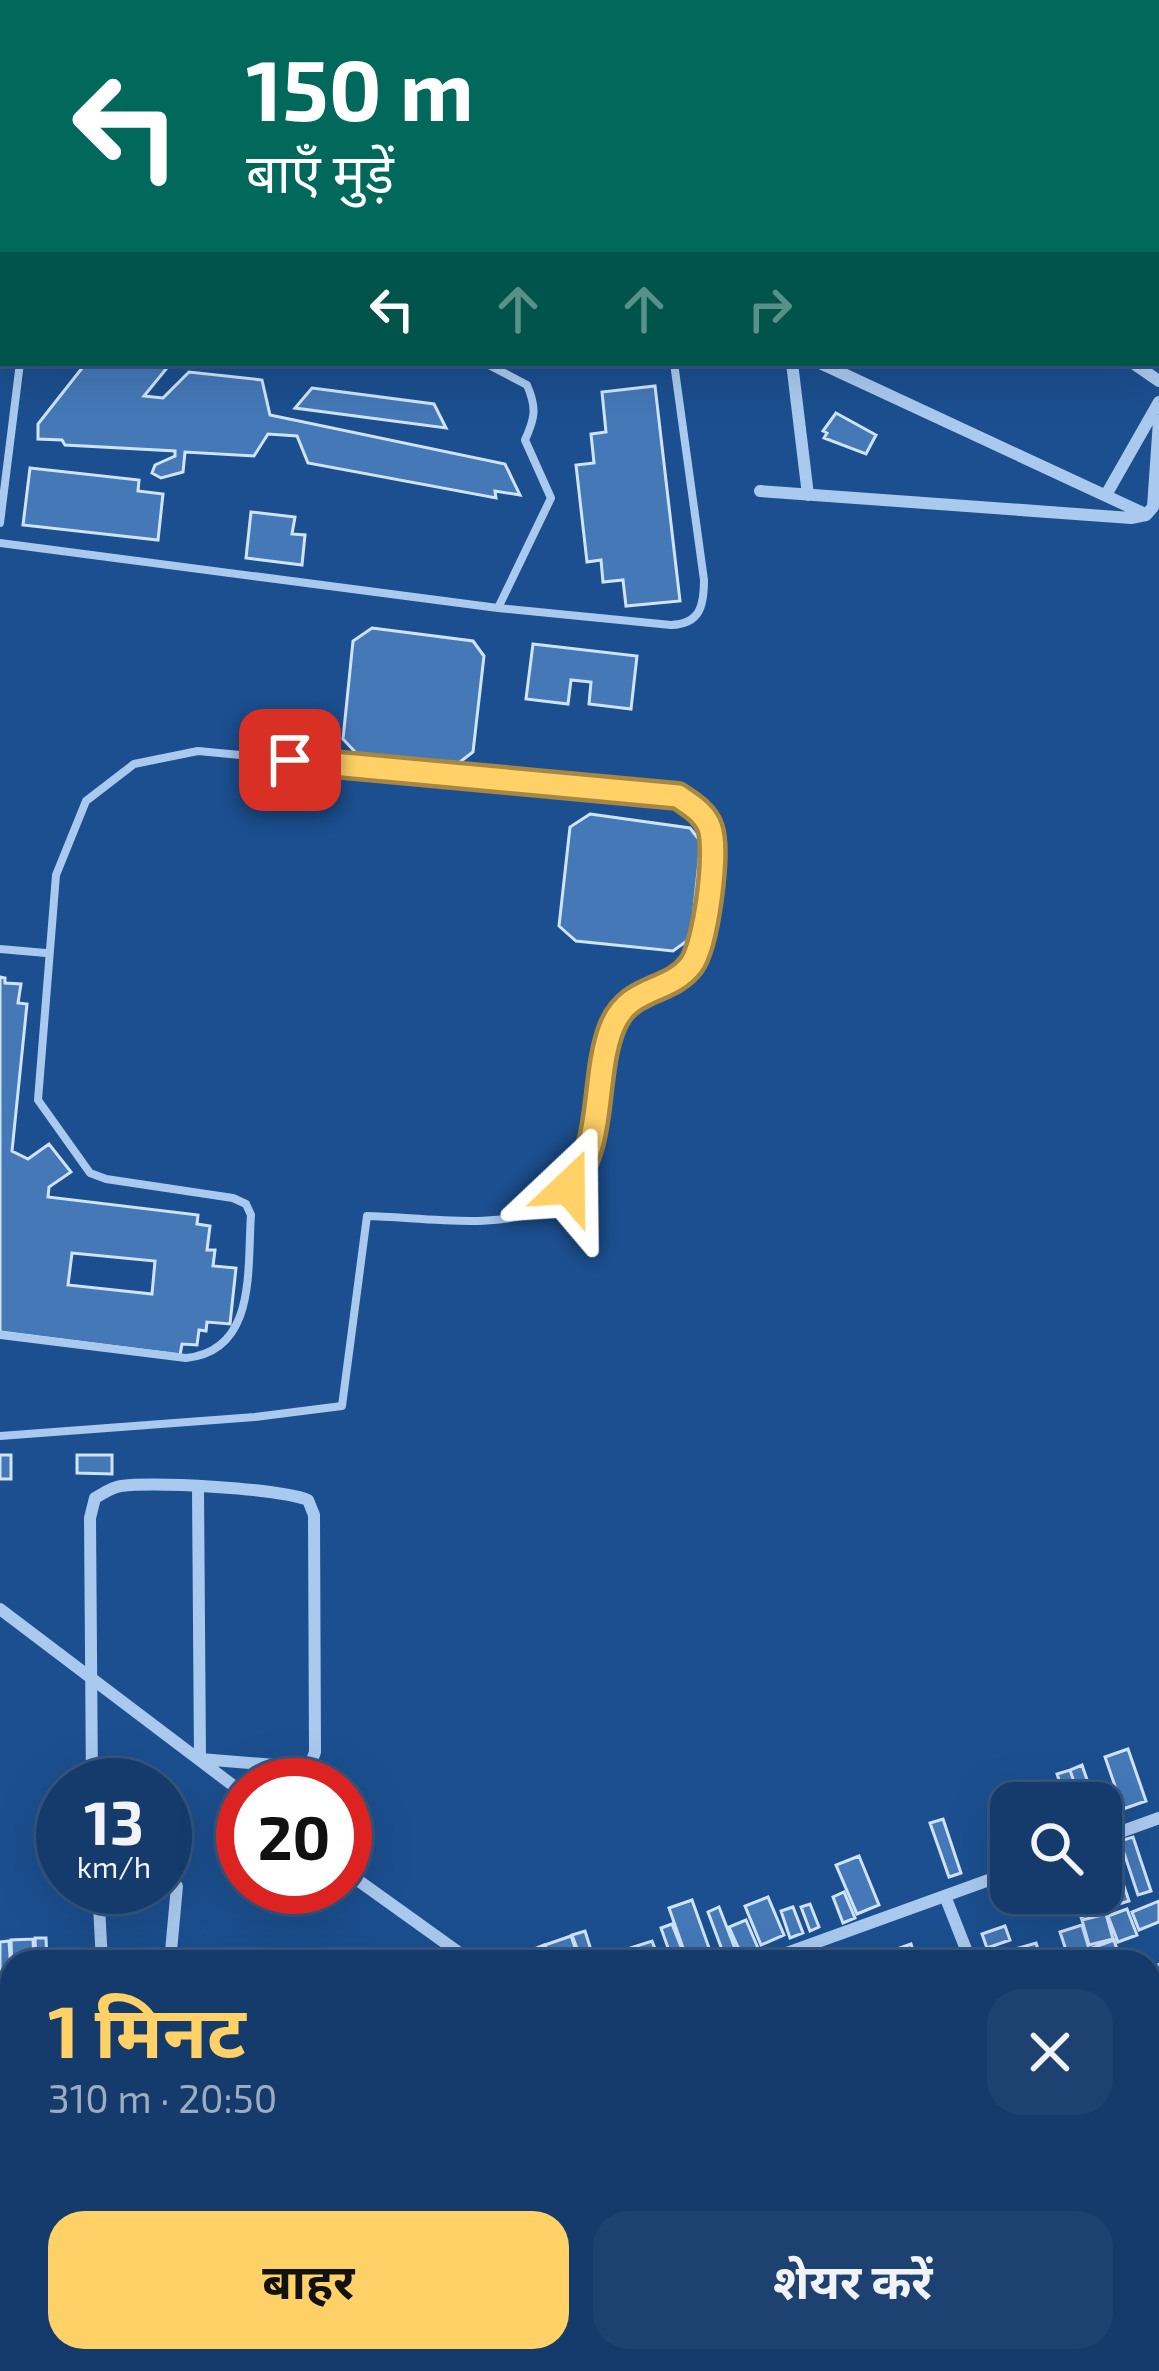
<!DOCTYPE html>
<html lang="hi">
<head>
<meta charset="utf-8">
<style>
  :root { --surface:#143b6b; --page:#1d4271; --text:#f1f3f6; --muted:#9dadc1; --line:#33557e; --accent:#ffd166 }
  body { margin:0; font-family:"Exo 2","Noto Sans Devanagari",sans-serif; background:var(--page); color:var(--text); height:100vh; display:flex; flex-direction:column; font-size:45px; white-space:nowrap }
  * { box-sizing:border-box; margin:0 }
  p { font-size:39px; color:var(--muted) }
  .icon { flex:none; width:66px; height:66px; fill:none; stroke:currentColor; stroke-width:2; stroke-linecap:round; stroke-linejoin:round }
  .map { position:relative; flex:1; overflow:hidden }
  .panel { position:absolute; left:0px; top:1950px; width:1161px; height:423px; display:flex; flex-direction:column; background:var(--surface); border-radius:36px 36px 0 0; box-shadow:0 12px 48px #0002,0 0 0 3px var(--line) }
  .panel>* { flex:none }
  .top-card { position:absolute; left:0px; top:0px; width:1161px; height:366px; box-shadow:0 12px 48px #0002,0 0 0 3px var(--line); background:#00695c; color:#fff; overflow:hidden }
  .buttons { position:absolute; left:990px; top:1782px; display:grid; gap:24px }
  .buttons a { display:grid; place-items:center; width:132px; height:132px; border-radius:24px; background:var(--surface); box-shadow:0 12px 48px #0002,0 0 0 3px var(--line); font-size:60px }
  .speed { position:absolute; left:36px; top:1758px; display:flex; gap:24px; font-size:60px; font-weight:700; text-align:center }
  .speed>* { display:grid; place-content:center; width:156px; height:156px; border-radius:50%; background:var(--surface); box-shadow:0 12px 48px #0002,0 0 0 3px var(--line); line-height:1 }
  .speed small { font-size:30px; font-weight:400 }
  .speed .limit { border:18px solid #d22; background:#fff; color:#111 }
  .pin { position:absolute; display:grid; place-items:center; width:102px; height:102px; color:#fff; margin:-51px; border-radius:24px; box-shadow:0 6px 18px #0006 }
  .me { position:absolute; width:132px; margin:-66px; rotate:23deg; stroke-linejoin:round; filter:drop-shadow(0 0 9px #0008) }
  .turn { display:flex; align-items:center; gap:42px; height:252px; padding:0 48px; font-size:54px }
  .turn .icon { width:156px; height:156px; stroke-width:2.5 }
  .turn b { display:block; font-size:84px; line-height:102px }
  .lanes { display:flex; align-items:center; height:114px; padding:0 48px; background:#0003; justify-content:center; gap:60px; direction:ltr }
  .lanes .off { opacity:.35 }
  .round { display:grid; place-items:center; flex:none; width:126px; height:126px; border-radius:36px; background:var(--page) }
  .headline { display:flex; align-items:center; justify-content:space-between; height:204px; padding:0 48px }
  h1 { font-size:72px; font-weight:700; line-height:90px; color:var(--accent) }
  .action { display:flex; gap:24px; margin-top:auto; padding:24px 48px }
  .action a { flex:1; height:138px; border-radius:36px; background:var(--accent); color:#111; font-size:48px; font-weight:700; line-height:138px; text-align:center }
  .action a+a { background:var(--page); color:var(--text) }
  .map>svg:first-child { display:block }
  .green { fill:#2e69ad }
  .building { fill:#4478b7; stroke:#cfe3fa; stroke-width:3; fill-rule:evenodd }
  .lines { fill:none; stroke-linecap:round; stroke-linejoin:round }
  .lane { stroke:#a9c9ee; stroke-width:8 }
  .street { stroke:#a9c9ee; stroke-width:12 }
  .route-casing { stroke:#a68842; stroke-width:30 }
  .route { stroke:#ffd166; stroke-width:21 }
</style>
</head>
<body>
<div class="map">
<svg width="1159" height="2371" viewBox="0 0 1159 2371">
  <rect width="100%" height="100%" fill="#1b4f8f"/>
  <!-- green -->
  <path class="green" d="M0,0H48L3,3V292Z"/>
  <!-- building -->
  <path class="building" d="M86,363H171L144,396L163,398L189,372L262,380L270,415L505,464L520,495L495,491L496,498L308,463L297,436L268,434L254,456L185,452L183,472L161,478L152,473L155,465L175,456V451L65,445L62,440L38,439V424Z
    M655,386L680,601L626,606L623,580L603,582L601,560L587,562L576,465L594,463L591,434L606,432L602,392Z
    M312,388L434,404L446,428L295,408Z
    M836,413L876,435L866,454L824,438L827,433L823,431Z
    M30,468L139,480L138,491L163,494L158,540L23,525Z
    M251,512L295,517L292,534L305,535L302,565L246,558Z
    M372,628L473,641L484,656L473,752L456,765L358,755L343,739L353,641Z
    M533,644L637,656L631,709L589,704L591,682L571,680L568,704L526,699Z
    M590,814L690,828L701,842L691,938L673,951L576,941L559,926L570,827Z
    M0,977L5,978V983L21,984L18,1003L27,1004L12,1151L28,1159L49,1144L71,1172L49,1187L48,1197L198,1215L197,1224L210,1226L207,1250H215L213,1266L236,1268L230,1324L207,1322L206,1331L199,1330L197,1345L182,1344L180,1355L0,1332ZM72,1253L155,1261L152,1294L68,1285Z
    M0,1455H11V1479H0Z
    M77,1455H112V1474L77,1473Z
    M1128,1749L1146,1801L1123,1809L1105,1757Z
    M1082,1765L1095,1803H1081L1070,1770Z
    M1070,1770L1081,1803H1067L1057,1774Z
    M1032,1786L1039,1803H1014L1011,1794Z
    M943,1819L961,1873L949,1877L930,1823Z
    M1133,1837L1151,1891L1138,1895L1120,1841Z
    M1111,1847L1129,1901L1116,1905L1101,1860V1850Z
    M859,1856L879,1905L857,1914L836,1865Z
    M1101,1860L1116,1905L1104,1909L1098,1893Z
    M844,1892L855,1918L843,1923L833,1897Z
    M1073,1893H1098L1104,1909L1081,1917Z
    M768,1897L784,1935L761,1945L745,1906Z
    M692,1900L714,1962H688L669,1908Z
    M1159,1901V1922L1139,1930L1132,1912Z
    M810,1904L819,1927L810,1931L801,1907Z
    M719,1907L736,1951L724,1955L708,1912Z
    M793,1907L803,1933L790,1938L781,1911Z
    M1127,1909L1137,1935L1118,1942L1108,1916Z
    M1106,1914L1113,1939L1089,1945L1082,1920Z
    M746,1920L758,1948L742,1956L729,1927Z
    M672,1924L687,1962H673L661,1928Z
    M1082,1925L1093,1962H1070L1060,1932Z
    M1005,1926L1010,1940L987,1948L982,1934Z
    M585,1931L591,1950L579,1954L572,1935Z
    M571,1936L577,1953L551,1962L545,1945Z
    M35,1938H46L47,1962H36Z
    M33,1939L34,1962H12V1970L11,1940Z
    M1114,1940L1121,1962H1096L1092,1948Z
    M9,1941L11,1973L0,1974V1942Z
    M652,1941L660,1962H622L618,1952Z
    M1036,1943L1042,1962H1019L1015,1949Z
    M911,1944L917,1962H901L897,1949Z
    M544,1945L550,1962H527L524,1953Z
    M1151,2359L1147,2371H1105L1089,2366L1091,2361Z
    M103,2361H126L134,2371H109Z
    M434,2361H454L467,2371H433L429,2368Z
    M613,2361L619,2366L615,2371H589L578,2362Z
    M658,2361H682L691,2368L670,2371Z
    M787,2361H802L813,2371H779Z"/>
  <g class="lines">
    <!-- lane -->
    <path class="lane" d="M340,0L341,3
      M66,3V0
      M0,523L20,363
      M0,543L498,608L551,498L525,440C535,418 537,408 527,385L485,363
      M498,608L671,625C700,624 704,606 704,580L674,363
      M0,949L46,953
      M0,1335L186,1358C257,1351 247,1269 251,1215L246,1204L233,1198L106,1179L90,1173L38,1100L56,875L86,801L134,764L198,751L678,797C691,804 705,812 710,827C719,852 705,952 687,969C661,994 624,991 611,1031C595,1082 604,1179 549,1207C500,1231 421,1217 367,1216L342,1406L255,1417L0,1436"/>
    <!-- street -->
    <path class="street" d="M493,3L495,0
      M623,3L625,0
      M799,3L801,0
      M832,3L834,0
      M1014,3L1016,0
      M1158,22L1159,21
      M1158,200L1159,201
      M1158,219L1159,218
      M792,363L808,495
      M820,363L1145,514
      M1133,363L1159,381
      M760,491L1131,518L1146,515L1153,507L1159,421
      M1106,495L1159,402
      M0,1609L243,1793
      M92,1785L90,1518L95,1498C104,1493 112,1487 121,1486C156,1482 277,1488 308,1500L314,1515L315,1752L311,1763L301,1767L200,1759L198,1489
      M1101,1839L1159,1818
      M345,1871L472,1962
      M165,1877L177,1886L170,1962
      M98,1887L102,1962
      M945,1896L971,1962
      M762,1962L1011,1872
      M1149,1973L1159,1969
      M0,2075H12
      M1149,2161L1159,2127
      M1149,2178L1159,2182
      M991,2361L1004,2371
      M183,2371H184
      M515,2371L524,2361
      M727,2371L735,2361
      M831,2371L839,2361
      M976,2371L983,2361
      M1015,2371L1017,2361
      M1156,2371L1159,2361"/>
  </g>
  <g class="lines">
    <!-- route casing -->
    <g class="route-casing">
      <path id="route" d="M290,760L678,796C691,805 705,813 710,828C718,852 706,945 691,965C669,994 629,985 612,1027C592,1078 606,1144 569,1187"/>
    </g>
    <!-- route -->
    <use href="#route" class="route"/>
  </g>
</svg>
<div class="buttons">
<a><svg class="icon" aria-label="search" viewBox="0 0 24 24"><circle cx="10" cy="10" r="6"/><path d="M15 15l6 6"/></svg></a>
</div>
<div class="speed"><div>13<small>km/h</small></div><div class="limit">20</div></div>
<div class="pin" style="left:290px;top:760px;background:#d93025"><svg class="icon" aria-label="arrive" viewBox="0 0 24 24"><path d="M6 21V4h12l-3 4 3 4H6"/></svg></div>
<svg class="me" style="left:569px;top:1187px" viewBox="-20 -20 40 40"><path d="M0-17L14 15 0 8-14 15z" fill="#ffd166" stroke="#fff" stroke-width="4"/></svg>
<div class="top-card">
<div class="turn"><svg class="icon" aria-label="left" viewBox="0 0 24 24"><path d="M17 20v-9H6M10 6l-5 5 5 5"/></svg><div><b>150 m</b>बाएँ मुड़ें</div></div>
<div class="lanes"><svg class="icon" aria-label="left" viewBox="0 0 24 24"><path d="M17 20v-9H6M10 6l-5 5 5 5"/></svg><svg class="icon off" aria-label="ahead" viewBox="0 0 24 24"><path d="M12 20V5M6 11l6-6 6 6"/></svg><svg class="icon off" aria-label="ahead" viewBox="0 0 24 24"><path d="M12 20V5M6 11l6-6 6 6"/></svg><svg class="icon off" aria-label="right" viewBox="0 0 24 24"><path d="M7 20v-9h11M14 6l5 5-5 5"/></svg></div>
</div>
<section class="panel">
<div class="headline"><div><h1>1 मिनट</h1><p>310 m · 20:50</p></div><a class="round"><svg class="icon" aria-label="close" viewBox="0 0 24 24"><path d="M6 6l12 12M18 6L6 18"/></svg></a></div>
<div class="action"><a>बाहर</a><a>शेयर करें</a></div>
</section>
</div>
</body>
</html>
